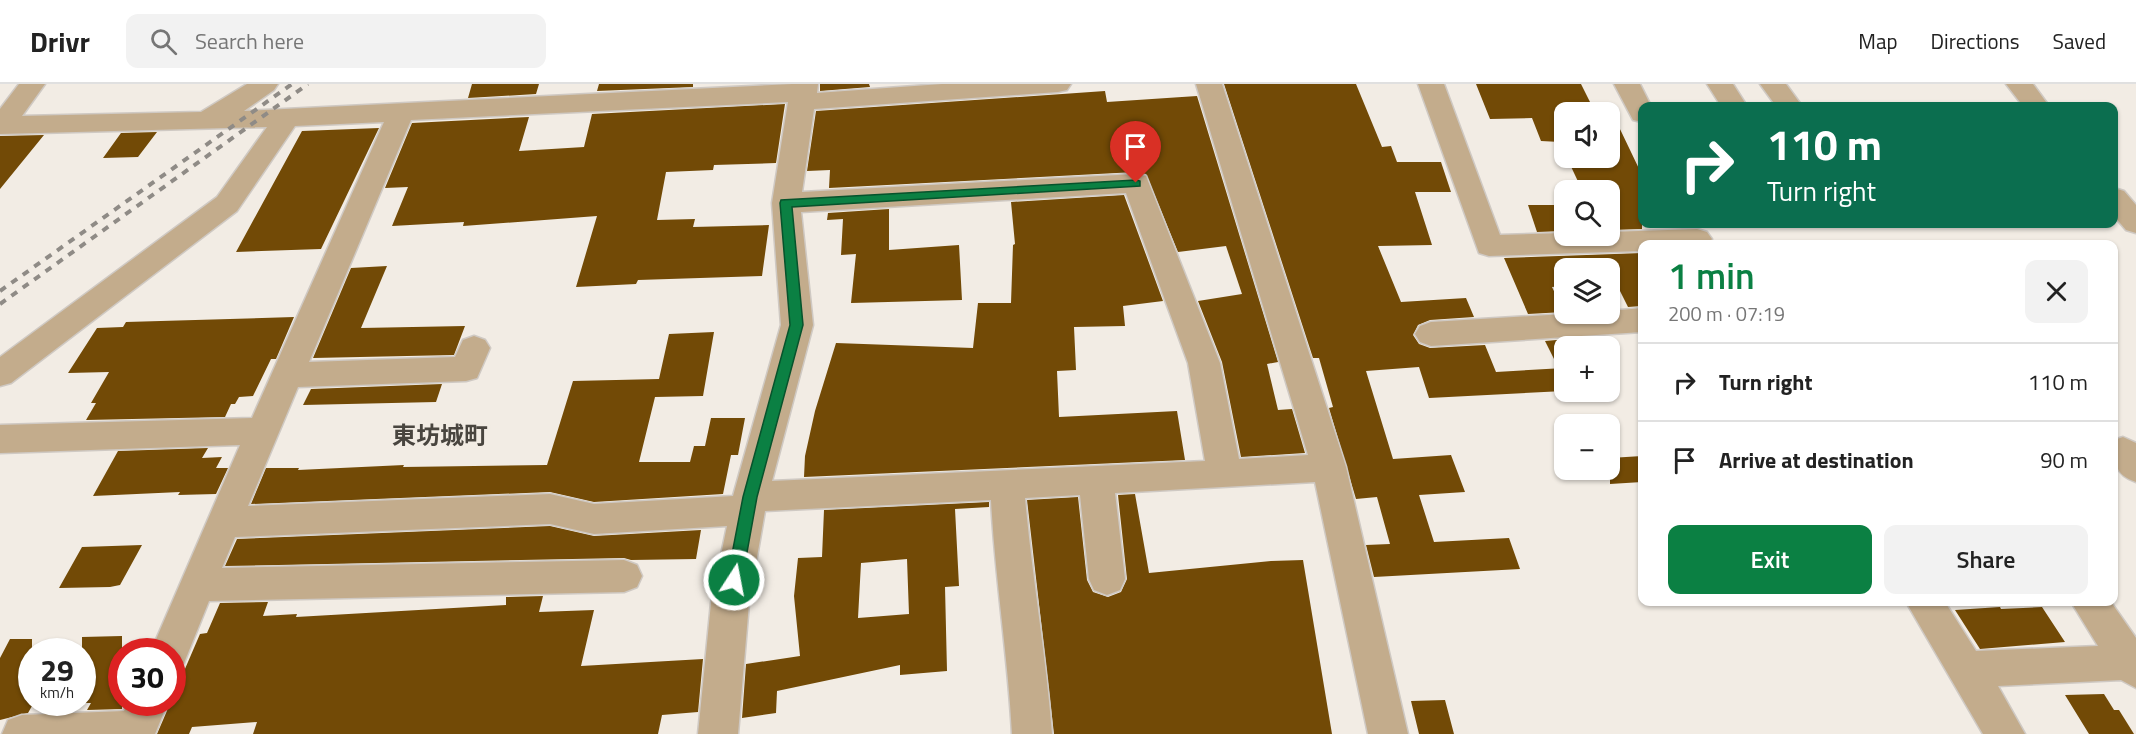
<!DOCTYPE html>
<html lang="en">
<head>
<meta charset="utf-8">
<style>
  :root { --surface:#fff; --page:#f2f2f2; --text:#222; --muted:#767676; --line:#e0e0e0; --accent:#0b8043 }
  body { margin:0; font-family:"Titillium Web","Noto Sans JP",sans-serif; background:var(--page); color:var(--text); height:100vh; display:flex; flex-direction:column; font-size:22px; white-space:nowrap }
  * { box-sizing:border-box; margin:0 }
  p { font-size:20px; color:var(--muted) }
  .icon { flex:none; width:33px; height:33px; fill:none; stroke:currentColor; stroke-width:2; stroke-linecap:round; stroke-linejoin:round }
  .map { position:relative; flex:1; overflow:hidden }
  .side { position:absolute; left:1638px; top:156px; width:480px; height:366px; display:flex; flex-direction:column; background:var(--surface); border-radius:12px; box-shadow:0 2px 4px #0004 }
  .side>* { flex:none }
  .top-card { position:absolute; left:1638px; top:18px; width:480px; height:126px; border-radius:12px; box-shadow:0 2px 4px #0004; background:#0b6e4f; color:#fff; overflow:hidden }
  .controls { position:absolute; left:1554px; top:18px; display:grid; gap:12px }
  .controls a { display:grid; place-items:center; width:66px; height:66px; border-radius:12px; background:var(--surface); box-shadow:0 2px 4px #0004; font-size:30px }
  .speed { position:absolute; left:18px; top:554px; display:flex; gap:12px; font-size:30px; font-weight:700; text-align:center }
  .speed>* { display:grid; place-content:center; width:78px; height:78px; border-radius:50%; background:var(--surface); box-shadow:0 2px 4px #0004; line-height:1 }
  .speed small { font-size:15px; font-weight:400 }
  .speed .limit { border:9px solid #d22; background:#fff; color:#111 }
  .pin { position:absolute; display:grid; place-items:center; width:51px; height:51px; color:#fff; margin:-62px -26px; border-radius:50% 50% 50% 0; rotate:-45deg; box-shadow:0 0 6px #0007 }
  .pin .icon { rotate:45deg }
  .me { position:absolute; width:66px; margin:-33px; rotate:11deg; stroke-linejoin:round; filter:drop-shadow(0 0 4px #0008) }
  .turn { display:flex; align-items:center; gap:21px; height:126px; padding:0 30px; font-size:27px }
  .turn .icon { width:78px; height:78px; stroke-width:2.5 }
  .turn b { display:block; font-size:42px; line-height:51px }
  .round { display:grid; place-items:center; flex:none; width:63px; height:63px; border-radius:12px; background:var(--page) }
  .summary { display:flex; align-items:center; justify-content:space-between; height:102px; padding:0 30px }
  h1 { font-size:36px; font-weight:600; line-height:45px; color:var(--accent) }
  .button { display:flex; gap:12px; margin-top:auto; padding:12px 30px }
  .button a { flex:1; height:69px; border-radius:12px; background:var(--accent); color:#fff; font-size:24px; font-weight:600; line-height:69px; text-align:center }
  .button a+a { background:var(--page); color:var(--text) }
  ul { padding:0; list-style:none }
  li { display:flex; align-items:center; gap:18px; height:78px; padding:0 30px; border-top:2px solid var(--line) }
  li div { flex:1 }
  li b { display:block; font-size:22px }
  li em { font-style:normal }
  header { display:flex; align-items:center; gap:36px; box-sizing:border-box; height:84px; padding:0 30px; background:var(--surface); border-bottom:2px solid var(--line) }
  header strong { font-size:28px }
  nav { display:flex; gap:33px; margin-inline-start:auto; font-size:21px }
  .search { width:420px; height:54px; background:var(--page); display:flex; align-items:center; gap:15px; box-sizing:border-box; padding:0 21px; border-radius:12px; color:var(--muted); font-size:22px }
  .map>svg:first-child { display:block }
  .building { fill:#724a06; fill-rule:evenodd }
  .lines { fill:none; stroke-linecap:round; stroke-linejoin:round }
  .minor-casing { stroke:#cfc9c3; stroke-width:3 }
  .minor { fill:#c3ac8c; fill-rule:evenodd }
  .rail { stroke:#8f8b86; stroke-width:4; stroke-dasharray:7 7; stroke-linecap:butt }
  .route { fill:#0b8043; stroke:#07532c; stroke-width:1.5 }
  .labels { text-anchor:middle; stroke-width:6; stroke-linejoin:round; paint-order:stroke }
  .neighbourhood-label { font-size:24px; font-weight:bold; fill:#49453f; stroke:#f2ece4 }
</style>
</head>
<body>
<header>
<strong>Drivr</strong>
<div class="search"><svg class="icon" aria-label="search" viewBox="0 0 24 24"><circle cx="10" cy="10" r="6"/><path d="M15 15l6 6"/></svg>Search here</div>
<nav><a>Map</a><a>Directions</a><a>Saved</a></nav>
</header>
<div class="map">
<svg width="2136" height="650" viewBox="0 0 2136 650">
  <rect width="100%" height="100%" fill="#f2ece4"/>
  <!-- building -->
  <path class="building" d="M472,0H539L536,10L468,14Z
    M599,0H693V3L597,7Z
    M820,0H869L870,3L820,7Z
    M1224,0H1356L1382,63L1391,62L1397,78H1441L1451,108H1415L1432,161L1378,162L1401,218L1466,214L1474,233L1430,236L1418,241L1413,251L1419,260L1430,264L1485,261L1496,288L1564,284V307L1429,314L1419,283L1366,287L1393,375L1451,371L1465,408L1419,411L1434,458L1509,454L1520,485L1374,493L1366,461L1390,460L1377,413L1356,415L1329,324L1333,323L1319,274H1313Z
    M1476,0H1581L1595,28H1564V68L1560,58L1541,57L1532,34L1490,35Z
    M1105,7L1107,18L1197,12L1278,278L1267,280L1278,326L1292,325L1305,369L1241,373L1222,278L1198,217L1242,210L1226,162L1178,168L1146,90L1136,88L829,104L830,86L807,87L816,27Z
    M785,20L776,79L714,81L713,86L666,88L657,136L695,135L693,143L769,141L762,192L638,196L636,200L576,203L597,132L463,142L464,138L392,142L408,103L385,104L412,39L529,33L519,67L584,63L592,30Z
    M1610,43H1619L1642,91V145L1610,146V106H1582L1567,74H1610Z
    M379,44L321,165L236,168L302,47Z
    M157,48L138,73L103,74L121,49Z
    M44,51L0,105V52Z
    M1124,111L1163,217L1123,222L1125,242L1074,243L1076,286L1057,287L1059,333L1177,327L1185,376L804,393L805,372L815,327L836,259L973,264L978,219H1011L1013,161L1015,160L1011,118Z
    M1528,121H1564V147L1537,148Z
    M889,125V166L959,161L962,216L851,219L856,170L841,171L843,135L827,136L828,129Z
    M1642,169V222L1628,223L1615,197L1610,198V184H1564V202L1552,203L1564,228L1528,230L1504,174Z
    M387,182L361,244L465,242L454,271L313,274L351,184Z
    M294,233L276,275H271L253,312L239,313L235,320H231L225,333L86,336L96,319H91L109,288L68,289L97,244L123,243L126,238Z
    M714,248L703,312L655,313L639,378H690L694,362H705L711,334H745L738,371H731L723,410L594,418L550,408L251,420L266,384H299L298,386L404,381L403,383L547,381L573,297L659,295L669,250Z
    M1579,254L1583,262H1564V274L1554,275L1545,257Z
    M442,300L436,318L303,321L311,305Z
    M208,364L202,374L222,373L216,384H228L216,410L178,411L180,408L93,412L118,367Z
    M1642,372V398L1610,400V374Z
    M1135,410L1149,489L1271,477L1303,476L1332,650H1054L1027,416L1078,413L1087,496L1093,508L1108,513L1121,508L1127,495L1118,411Z
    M989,418V423L955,425L959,502L945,503L947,587L900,591V581L777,607L776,629L742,634L746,580L800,572L794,512L798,474L822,473L824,426ZM907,475L909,530L858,534L861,479Z
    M550,442L594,452L701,446L696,475L631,476L624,474L225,482L237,455Z
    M142,461L120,501L110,503L59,504L82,463Z
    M543,512L539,528L594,526L581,582L703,575L698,628L662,631L658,650H253L257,638L192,643L189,650H157L200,550L207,549L220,519L268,518L263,532L297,530L296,533L506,521V513Z
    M2000,523L2001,525L2042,523L2065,558L1980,565L1955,526Z
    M122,552V625L87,626L91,619H82V553Z
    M10,555H32V622L28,629L0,636V574Z
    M2104,610L2114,626H2119L2134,650H2089L2065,611Z
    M1445,616L1454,650H1419L1411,617Z"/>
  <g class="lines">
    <!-- minor casing -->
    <g class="minor-casing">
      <path id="minor" d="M19,0H45L22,32L201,28L247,0H278L274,6L244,27L792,0H818L817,9L942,0H1071L1067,6L1058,8L814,25L802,108L1136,90L1146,92L1220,279L1239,375L1308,371L1196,0H1222L1346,383L1408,650H1368L1315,398L1115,409L1125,495L1120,506L1107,511L1094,506L1089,495L1080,411L1025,414C1032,493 1046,571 1052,650H1012C1008,572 995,494 991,416L765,427L749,519L738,650H698L711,519L727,442L594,450L550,440L235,453L222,484L624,476L637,481L642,492L637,503L624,508L209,517L184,579L172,584V567H151L240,361L0,369V341L252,334L384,38L295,42L237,127L11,299L0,302V273L217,113L267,43L0,50V25ZM788,18L772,119L781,241L733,412L594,420L550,410L248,422L298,303L466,297L477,294L490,264L485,256L474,252L463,256L455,273L309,278L411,36ZM1126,109L1188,279L1205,377L772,397L813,241L801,128Z
        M1418,0H1444L1500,151L1564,149V152H1610V148L1697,145L1707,148L1712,155L1708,160H1642V167L1489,172L1479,169Z
        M1614,0H1640L1651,22H1642V38L1633,36Z
        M1707,0H1733L1747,22H1721Z
        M1760,0H1786L1802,22H1776Z
        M2006,0H2033L2049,22H2023Z
        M2114,104L2124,107L2136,121V149L2126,146L2114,132Z
        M1642,224V248L1431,262L1420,258L1415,250L1420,242L1431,238L1565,230H1610V227Z
        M2123,353L2136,359V398C2114,391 2114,377 2114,356Z
        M1906,518H1945L1976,567L2098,562L2071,518H2111L2136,554V604L2121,596L1998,602L2025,650H1983Z
        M128,618H168L155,650H2L8,636L22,631L124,627Z"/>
    </g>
    <!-- minor -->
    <use href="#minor" class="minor"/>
    <!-- rail -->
    <path class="rail" d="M0,207L292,0
      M0,220L308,0"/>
  </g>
  <!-- route -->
  <path class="route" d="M1136,96L1140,97V102L792,123L803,241L757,413L742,496L740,501L734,503L729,501L727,496L743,413L790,241L780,119L781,116Z"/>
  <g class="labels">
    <!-- neighbourhood labels -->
    <g class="neighbourhood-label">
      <text x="440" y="360">東坊城町</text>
    </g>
  </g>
</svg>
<div class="controls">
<a><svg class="icon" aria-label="sound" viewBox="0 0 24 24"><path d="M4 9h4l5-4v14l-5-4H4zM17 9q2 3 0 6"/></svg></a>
<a><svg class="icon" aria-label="search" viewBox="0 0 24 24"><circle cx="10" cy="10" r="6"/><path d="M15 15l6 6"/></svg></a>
<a><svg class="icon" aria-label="layers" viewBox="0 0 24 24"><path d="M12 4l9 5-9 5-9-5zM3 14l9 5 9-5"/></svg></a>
<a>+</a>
<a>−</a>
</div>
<div class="speed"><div>29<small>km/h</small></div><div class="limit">30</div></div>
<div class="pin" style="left:1136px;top:99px;background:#d93025"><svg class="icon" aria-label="arrive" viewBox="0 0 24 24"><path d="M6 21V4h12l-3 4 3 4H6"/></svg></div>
<svg class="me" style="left:734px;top:496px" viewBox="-20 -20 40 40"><circle r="17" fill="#0b8043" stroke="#fff" stroke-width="3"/><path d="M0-11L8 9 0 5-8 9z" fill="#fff"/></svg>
<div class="top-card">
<div class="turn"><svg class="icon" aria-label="right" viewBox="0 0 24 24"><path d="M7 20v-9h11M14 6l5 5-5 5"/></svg><div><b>110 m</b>Turn right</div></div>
</div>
<section class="side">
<div class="summary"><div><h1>1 min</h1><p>200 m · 07:19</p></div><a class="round"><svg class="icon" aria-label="close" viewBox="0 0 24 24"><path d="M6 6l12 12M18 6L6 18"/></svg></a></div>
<ul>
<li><svg class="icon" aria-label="right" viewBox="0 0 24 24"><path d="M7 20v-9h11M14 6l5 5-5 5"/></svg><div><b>Turn right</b></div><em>110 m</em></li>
<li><svg class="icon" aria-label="arrive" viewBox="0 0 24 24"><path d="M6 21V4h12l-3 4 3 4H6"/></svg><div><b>Arrive at destination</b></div><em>90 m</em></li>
</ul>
<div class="button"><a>Exit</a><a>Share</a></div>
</section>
</div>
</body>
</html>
